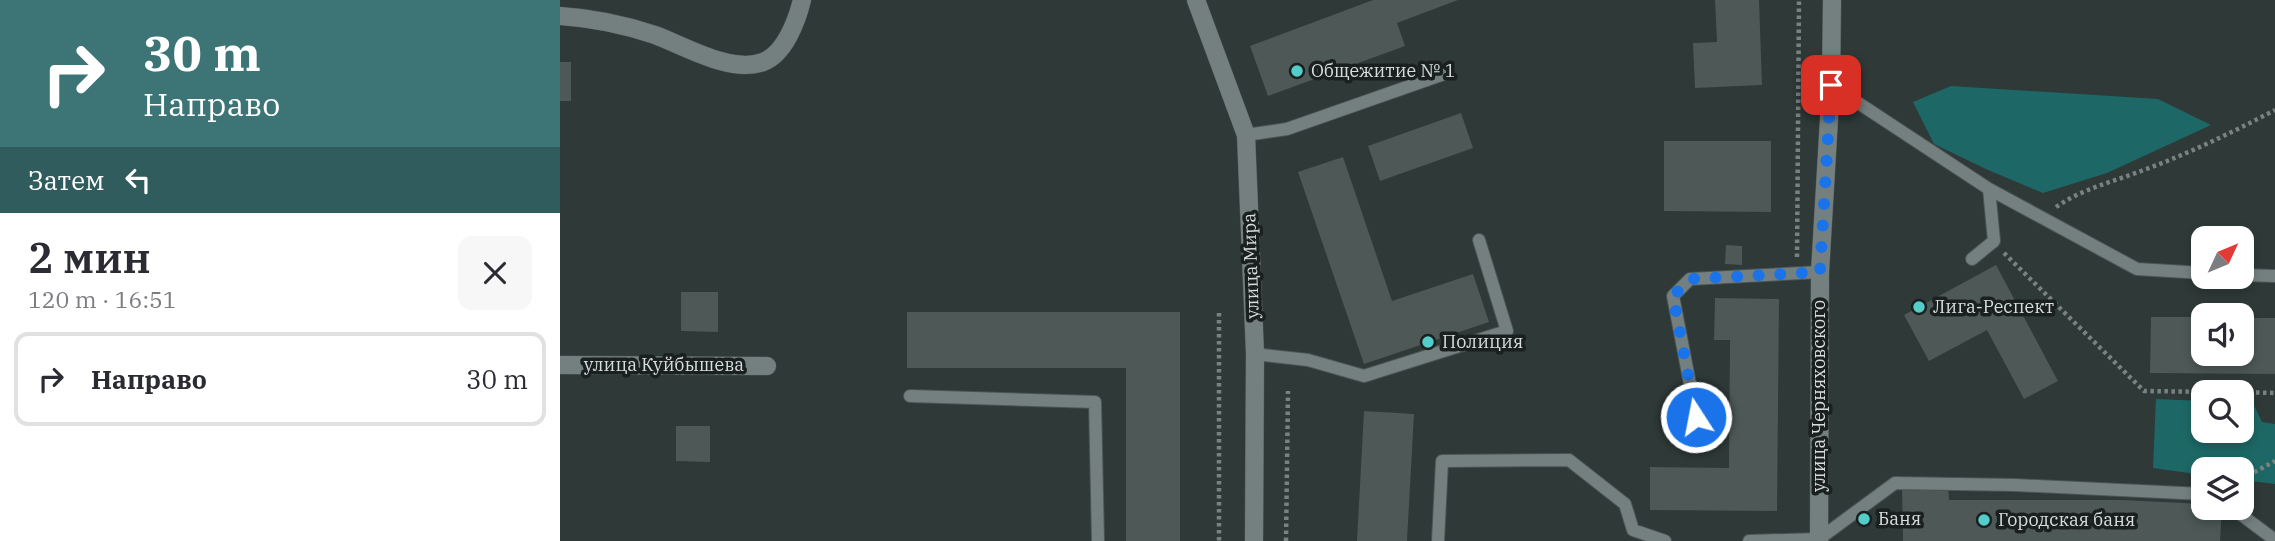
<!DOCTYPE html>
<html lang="ru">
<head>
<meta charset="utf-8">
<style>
  :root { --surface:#fff; --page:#f7f7f7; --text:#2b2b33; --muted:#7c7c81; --line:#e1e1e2 }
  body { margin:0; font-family:"IBM Plex Serif",serif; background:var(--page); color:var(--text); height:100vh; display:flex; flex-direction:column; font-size:26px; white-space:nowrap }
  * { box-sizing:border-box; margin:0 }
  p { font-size:23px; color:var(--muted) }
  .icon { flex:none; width:38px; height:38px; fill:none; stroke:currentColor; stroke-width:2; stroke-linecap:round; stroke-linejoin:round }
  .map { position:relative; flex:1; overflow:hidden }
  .sheet { display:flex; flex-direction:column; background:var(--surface); width:560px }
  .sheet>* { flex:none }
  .guide { background:#3d7476; color:#fff; overflow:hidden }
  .needle { width:46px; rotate:46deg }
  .fabs { position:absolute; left:1631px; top:226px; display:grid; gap:14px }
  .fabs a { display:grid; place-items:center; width:63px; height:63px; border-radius:14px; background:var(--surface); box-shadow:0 4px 10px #0003; font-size:35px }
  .pin { position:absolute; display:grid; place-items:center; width:60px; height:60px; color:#fff; margin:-30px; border-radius:14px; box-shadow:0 4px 10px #0006 }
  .me { position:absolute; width:77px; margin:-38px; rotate:349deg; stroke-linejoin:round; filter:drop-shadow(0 0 5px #0008) }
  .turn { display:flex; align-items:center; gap:24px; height:147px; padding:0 28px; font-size:32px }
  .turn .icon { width:91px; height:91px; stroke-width:2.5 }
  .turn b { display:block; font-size:49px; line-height:60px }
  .then { display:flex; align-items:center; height:66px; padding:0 28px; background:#0003; gap:14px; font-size:26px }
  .round { display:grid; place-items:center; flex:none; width:74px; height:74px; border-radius:14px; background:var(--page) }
  .headline { display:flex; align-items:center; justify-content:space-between; height:119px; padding:0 28px }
  h1 { font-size:42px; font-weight:600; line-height:52px }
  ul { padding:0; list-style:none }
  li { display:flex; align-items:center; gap:21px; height:94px; margin:0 14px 10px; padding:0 14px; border:4px solid var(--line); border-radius:14px }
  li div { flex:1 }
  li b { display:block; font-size:26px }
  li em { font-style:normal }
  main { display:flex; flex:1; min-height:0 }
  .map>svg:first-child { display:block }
  .green { fill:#1d6866 }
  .building { fill:#4d5857 }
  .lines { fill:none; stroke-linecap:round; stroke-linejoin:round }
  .lane-casing { stroke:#4c5555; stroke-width:14 }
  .street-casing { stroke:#4c5555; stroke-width:19 }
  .path { stroke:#798281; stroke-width:4.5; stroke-dasharray:3.5 3.5; stroke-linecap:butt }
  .lane { stroke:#74807f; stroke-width:12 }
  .street { stroke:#74807f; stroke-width:18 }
  .route { stroke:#1a73e8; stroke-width:12; stroke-dasharray:0 21.6 }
  .poi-dot { fill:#53cdc9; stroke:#1a1f1f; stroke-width:2.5 }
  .labels { text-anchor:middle; stroke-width:7; stroke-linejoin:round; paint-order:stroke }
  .poi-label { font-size:18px; fill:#d7dddd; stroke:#1a1f1f; text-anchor:start }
  .street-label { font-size:18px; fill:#d7dddd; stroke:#1a1f1f }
</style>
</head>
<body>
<main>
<section class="sheet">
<div class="guide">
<div class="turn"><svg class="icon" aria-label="right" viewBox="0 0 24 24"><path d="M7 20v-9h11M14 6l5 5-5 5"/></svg><div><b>30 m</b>Направо</div></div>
<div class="then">Затем<svg class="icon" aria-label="left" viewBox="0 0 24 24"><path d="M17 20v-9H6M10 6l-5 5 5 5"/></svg></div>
</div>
<div class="headline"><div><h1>2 мин</h1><p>120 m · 16:51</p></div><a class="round"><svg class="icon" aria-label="close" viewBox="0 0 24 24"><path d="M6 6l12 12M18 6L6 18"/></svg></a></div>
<ul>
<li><svg class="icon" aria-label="right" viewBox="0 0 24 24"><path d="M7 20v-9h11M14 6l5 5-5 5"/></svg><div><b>Направо</b></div><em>30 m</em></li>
</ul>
</section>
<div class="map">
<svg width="1715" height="541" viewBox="0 0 1715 541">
  <rect width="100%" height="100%" fill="#2e3938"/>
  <!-- green -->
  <path class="green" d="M1391,86L1598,99L1651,125L1547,173L1483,193L1428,170L1374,144L1353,102Z
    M1596,399L1643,401V430H1682V403H1693L1702,422L1715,424V484L1682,480V469H1643V475L1593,468Z"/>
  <!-- building -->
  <path class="building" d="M813,0H898L837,23L845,46L708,96L690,46Z
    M1155,0H1199L1202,85L1135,88L1133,43L1157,42Z
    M0,62H11V101H0Z
    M901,113L913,148L820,181L808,146Z
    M1104,141H1211V212L1104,211Z
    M783,157L832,301L913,274L929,322L804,364L738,172Z
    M1166,245L1182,246V265L1165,264Z
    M1436,265L1498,381L1464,399L1427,330L1369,361L1344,315Z
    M121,292H158V332L121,331Z
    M1155,298L1219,299L1217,511L1090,510V467L1169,468L1170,340H1154Z
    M347,312H620V541H566V368H347Z
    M1591,317H1643V354H1682V318H1715V374L1590,373Z
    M804,411L854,414L847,541H797Z
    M116,426H150V462L116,461Z
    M1388,484L1389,500H1562L1643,504V508H1662L1660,541H1343L1342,487Z"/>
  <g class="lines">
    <!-- lane casing -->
    <g class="lane-casing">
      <path id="lane" d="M1271,85L1429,189L1577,269L1643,273
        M686,135L727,129L884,74
        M1412,259L1434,241L1429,189
        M1682,275L1715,276
        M695,354L748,360L804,376L947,331L919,240
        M350,396L535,402L538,541
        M1141,441L1113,296L1130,279L1260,272
        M1672,508L1715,540
        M1259,539L1335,483L1455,485L1643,494
        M878,541L882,461L1009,460L1065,504L1073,530L1105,541
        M1189,541L1259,539L1262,541"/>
    </g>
    <!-- street casing -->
    <g class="street-casing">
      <path id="street" d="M636,0L686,135L695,354L694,541
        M0,16C31,18 65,25 95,35C125,46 171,74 203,62C225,54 237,20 242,0
        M0,365L207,366
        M1259,541L1260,272L1271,85L1272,0"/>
    </g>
    <!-- path -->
    <path class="path" d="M1496,207C1522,189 1552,182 1581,171C1628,154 1671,133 1715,110
      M1444,253L1584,391L1652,392
      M1237,257L1239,0
      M659,313V541
      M1682,392L1715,393
      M1682,479L1715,461
      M726,541L728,391"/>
    <!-- lane -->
    <use href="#lane" class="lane"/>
    <!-- street -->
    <use href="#street" class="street"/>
  </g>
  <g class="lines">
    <!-- route -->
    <path class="route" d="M1136,417L1113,296L1130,279L1260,272L1271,85"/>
  </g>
  <!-- markers -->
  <g class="poi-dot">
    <circle cx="737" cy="71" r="7"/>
    <circle cx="1359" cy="307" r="7"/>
    <circle cx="868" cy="342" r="7"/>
    <circle cx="1304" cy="519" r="7"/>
    <circle cx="1424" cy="520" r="7"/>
  </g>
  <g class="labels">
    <!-- poi labels -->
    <g class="poi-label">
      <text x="751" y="77">Общежитие № 1</text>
      <text x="1373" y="313">Лига-Респект</text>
      <text x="882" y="348">Полиция</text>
      <text x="1318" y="525">Баня</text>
      <text x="1438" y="526">Городская баня</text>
    </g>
    <!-- street labels -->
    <g class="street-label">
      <text transform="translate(691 266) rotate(-92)" y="6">улица Мира</text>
      <text x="104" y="371">улица Куйбышева</text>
      <text transform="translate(1259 396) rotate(-90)" y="6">улица Черняховского</text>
    </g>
  </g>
</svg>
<div class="fabs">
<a><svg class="needle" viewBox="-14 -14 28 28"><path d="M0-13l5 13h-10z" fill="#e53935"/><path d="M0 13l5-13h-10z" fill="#7c7c81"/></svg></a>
<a><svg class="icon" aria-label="sound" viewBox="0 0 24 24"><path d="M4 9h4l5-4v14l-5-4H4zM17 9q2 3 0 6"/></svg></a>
<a><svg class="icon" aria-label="search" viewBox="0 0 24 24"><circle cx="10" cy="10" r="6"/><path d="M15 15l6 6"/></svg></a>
<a><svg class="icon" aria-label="layers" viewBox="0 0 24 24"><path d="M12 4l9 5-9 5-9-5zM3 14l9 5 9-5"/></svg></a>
</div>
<div class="pin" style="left:1271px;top:85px;background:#d93025"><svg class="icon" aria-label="arrive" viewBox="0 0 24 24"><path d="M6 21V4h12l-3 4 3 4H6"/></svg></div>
<svg class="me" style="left:1136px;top:417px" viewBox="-20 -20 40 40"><circle r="17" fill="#1a73e8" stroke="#fff" stroke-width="3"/><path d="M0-11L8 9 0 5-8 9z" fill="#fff"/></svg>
</div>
</main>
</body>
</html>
